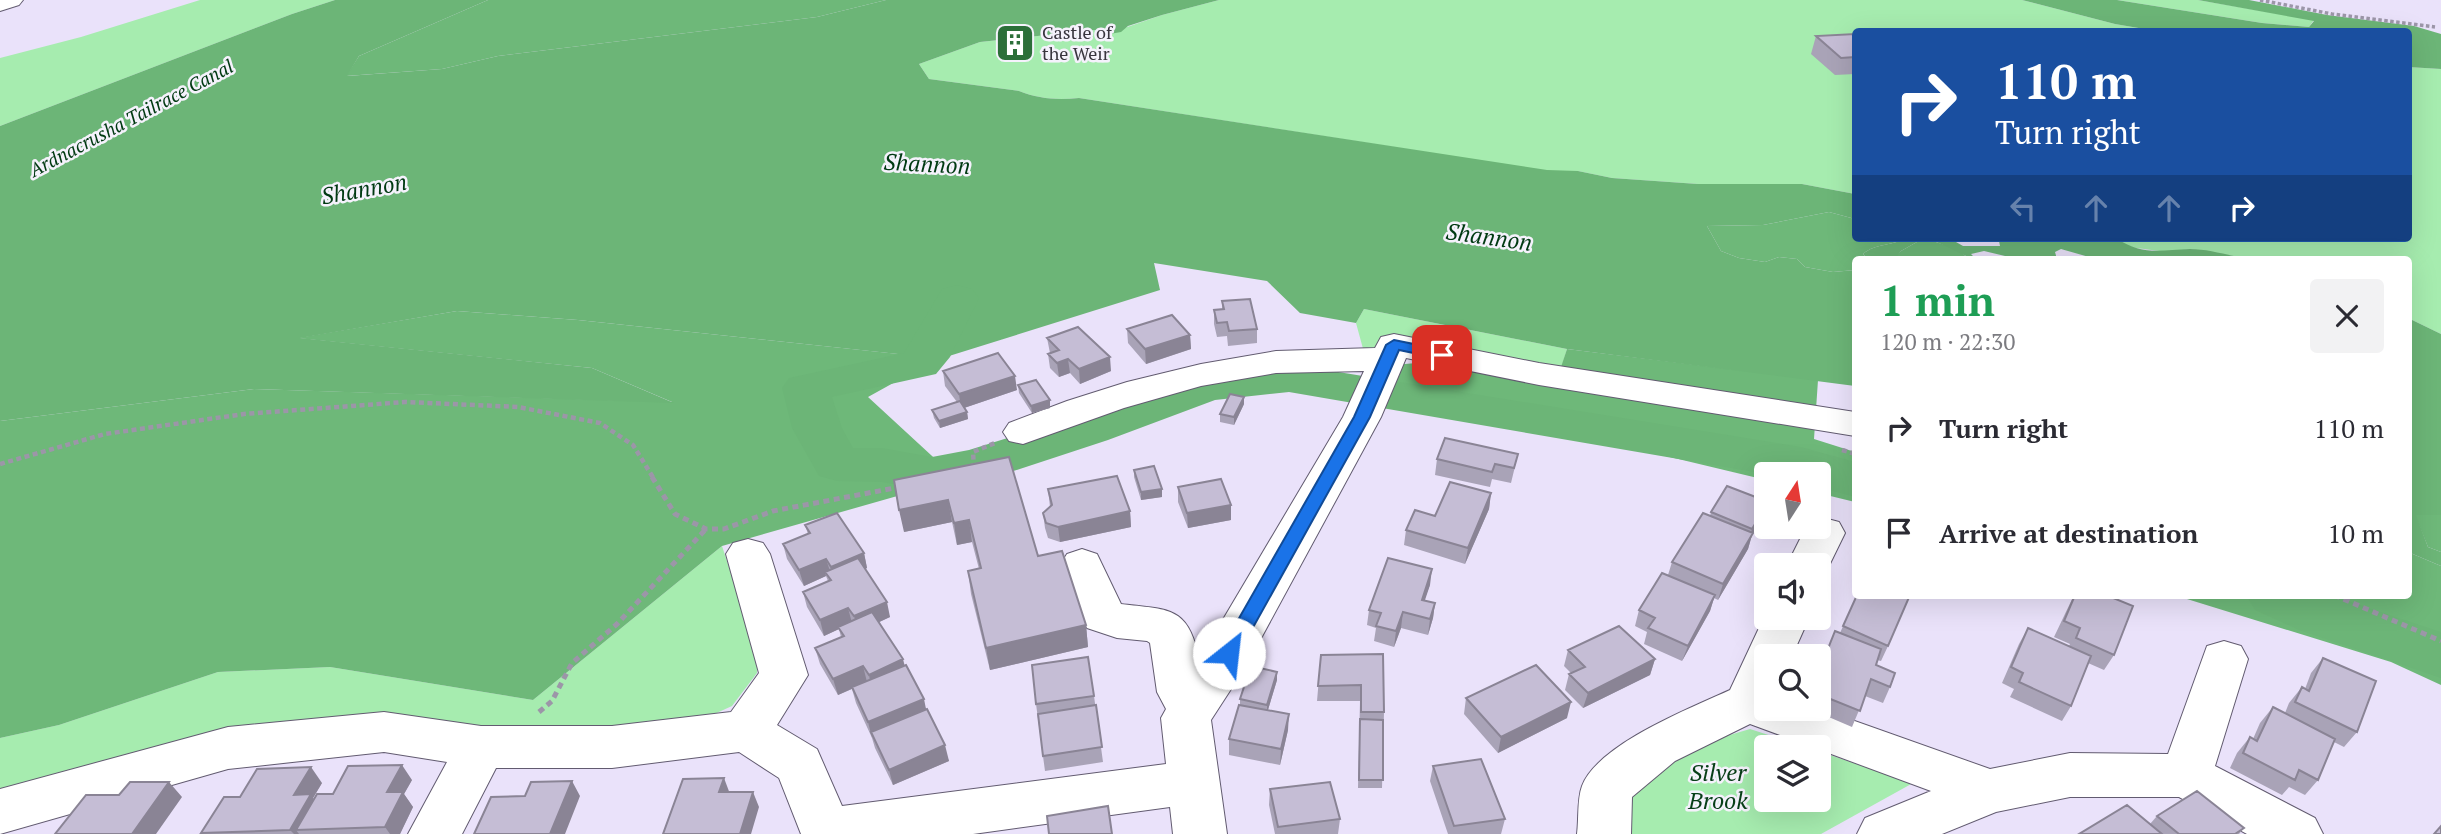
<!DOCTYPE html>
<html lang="en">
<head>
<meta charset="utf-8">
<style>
  :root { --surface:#fff; --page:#f2f2f3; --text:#2b2b33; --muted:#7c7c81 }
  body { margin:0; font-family:"PT Serif",serif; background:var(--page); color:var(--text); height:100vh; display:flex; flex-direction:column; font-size:26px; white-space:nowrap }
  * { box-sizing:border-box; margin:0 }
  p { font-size:23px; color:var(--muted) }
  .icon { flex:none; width:38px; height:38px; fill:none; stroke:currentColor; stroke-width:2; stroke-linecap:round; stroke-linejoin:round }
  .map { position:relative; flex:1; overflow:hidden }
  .panel { position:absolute; left:1852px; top:256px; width:560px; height:343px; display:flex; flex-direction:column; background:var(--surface); border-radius:7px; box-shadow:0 7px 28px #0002 }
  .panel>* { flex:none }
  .banner { position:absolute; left:1852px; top:28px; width:560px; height:214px; border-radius:7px; box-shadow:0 7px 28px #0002; background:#1a4fa0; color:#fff; overflow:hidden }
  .needle { width:46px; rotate:12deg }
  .buttons { position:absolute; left:1754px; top:462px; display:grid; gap:14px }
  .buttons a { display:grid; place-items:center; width:77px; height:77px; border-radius:7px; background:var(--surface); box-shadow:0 7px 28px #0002; font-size:35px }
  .pin { position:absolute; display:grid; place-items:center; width:60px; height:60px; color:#fff; margin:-30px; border-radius:14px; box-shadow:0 4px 10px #0006 }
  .me { position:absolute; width:77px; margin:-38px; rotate:29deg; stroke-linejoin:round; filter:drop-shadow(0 0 5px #0008) }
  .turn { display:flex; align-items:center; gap:24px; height:147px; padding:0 28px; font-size:32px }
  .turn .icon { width:91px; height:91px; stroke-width:2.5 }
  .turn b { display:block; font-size:49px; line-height:60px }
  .lanes { display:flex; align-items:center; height:66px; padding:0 28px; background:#0003; justify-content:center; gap:35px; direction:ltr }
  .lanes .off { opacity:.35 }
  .round { display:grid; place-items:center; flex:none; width:74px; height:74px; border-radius:7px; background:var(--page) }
  .overview { display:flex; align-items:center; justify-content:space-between; height:119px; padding:0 28px }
  h1 { font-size:42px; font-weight:600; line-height:52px; color:#1e9e55 }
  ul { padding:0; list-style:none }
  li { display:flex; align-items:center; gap:21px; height:105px; padding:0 28px }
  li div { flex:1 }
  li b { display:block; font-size:26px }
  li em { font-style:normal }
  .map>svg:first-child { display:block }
  .green { fill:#a6ecaf }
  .forest { fill:#6eb879 }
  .water { fill:#6cb577 }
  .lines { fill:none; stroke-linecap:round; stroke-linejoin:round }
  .river { fill:#6cb577; fill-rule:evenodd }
  .minor-casing { stroke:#625b70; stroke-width:2 }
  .major-casing { stroke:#625b70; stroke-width:2 }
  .path-far2 { stroke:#9c96a8; stroke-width:3.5; stroke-dasharray:3.5 2.5; stroke-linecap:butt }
  .path-far1 { stroke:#9c96a8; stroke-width:4.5; stroke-dasharray:5 3.5; stroke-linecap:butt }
  .path { stroke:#9c96a8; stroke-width:5; stroke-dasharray:6 4.5; stroke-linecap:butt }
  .minor { fill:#fff; fill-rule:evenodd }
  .major { fill:#fff; fill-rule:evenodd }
  .wall { fill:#a9a3b7 }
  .shaded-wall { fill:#8a8495 }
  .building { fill:#c5bdd5; stroke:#8a8495; stroke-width:2 }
  .route { fill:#1a73e8; stroke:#114b97; stroke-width:2 }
  .labels { text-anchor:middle; stroke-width:5; stroke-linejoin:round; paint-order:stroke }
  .far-poi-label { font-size:18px; fill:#38353e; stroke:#f5f2fc; text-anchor:start }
  .far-water-label { font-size:19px; font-style:italic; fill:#003a12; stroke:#f5f2fc }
  .water-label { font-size:23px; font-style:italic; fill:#003a12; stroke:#f5f2fc }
  .near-park-label { font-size:24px; font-style:italic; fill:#073f17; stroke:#f5f2fc }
</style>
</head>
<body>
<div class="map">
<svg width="2441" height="834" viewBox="0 0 2441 834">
  <rect width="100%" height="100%" fill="#eae2fa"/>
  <!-- green -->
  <path class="green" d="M200,0H335L292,14L0,126V58L81,37Z
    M1219,0H2022L2115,24L2156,31L1855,32V194L1802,184H1698L1612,178L1578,171H1547L1079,98C1057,100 1039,99 1019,91L929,79L919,64L980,42L1095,30L1104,35L1162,15Z
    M2117,0H2198L2314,20L2309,27L2262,23Z
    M2408,67L2441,69V334L2408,318V259H2250L2191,249L2167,252L2129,247L2116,238H2408Z
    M1364,309L1567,349L1560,372L1386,336L1368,367L1356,323Z
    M722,546L757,651V673L732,706L699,721L565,736L456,723L0,798V738L59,725L218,672L330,667L533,700Z
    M1750,729L1806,747H1766V800H1818V751L1913,783L1821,834H1631L1628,796L1689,747Z"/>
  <!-- forest -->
  <path class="forest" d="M488,0H886L817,17L498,56L442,69L346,76L359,56Z
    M1829,212L1855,219V238H1907C1892,246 1876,243 1863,254L1868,259H1855V270L1833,272L1805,267L1797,259L1779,257L1765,262L1739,258L1721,251L1707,226L1763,225Z
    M1924,238L1957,249L1969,259L1894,258L1901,251Z
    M457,311L578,320L927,357L933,361L868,397L957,479L722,546L533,700L330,667L218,672L59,725L0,738V421L254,389L672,402L592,368L297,338Z
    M1567,349L1818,380L1814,439L1855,452V502L1818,493V474H1766V480L1557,430L1347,398L1368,367L1429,362L1556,382Z
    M2431,513L2441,515V552L2428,547L2415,515Z
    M2408,552L2441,566V685L2391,662L2174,595H2408Z"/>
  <!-- water -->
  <path class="water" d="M335,0H488L359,56L347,76L442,69L498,56L817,17L886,0H1219L1162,15L1128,26L1121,32L1104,35L1095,30L980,42L919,64L929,79L1019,91C1039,99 1057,100 1079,98L1547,170L1578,171L1612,178L1698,184H1802L1855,194V219L1829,212L1763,225L1707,226L1721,251L1739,258L1765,262L1779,257L1797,259L1805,267L1833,272L1855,270V386L1567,349L1364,309L1356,323L1300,313L1267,281L1154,263L1160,290L933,361L926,357L578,320L457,311L300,338L592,368L674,403L254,389L0,421V126L292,14Z
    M2022,0H2117L2262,23L2309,27L2314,21L2198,0H2249L2327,15L2414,26L2441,34V69L2408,67V32L2156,31L2115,24Z
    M1907,238H1924L1901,251L1895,259H1868L1863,254C1876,243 1892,246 1907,238Z
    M1924,238H1949L1963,246H2000L1999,241L1991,238H2116C2142,256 2161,250 2190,249C2209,249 2230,256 2250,259H2096L2061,249L2055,252L2057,259H2008L2005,256L1984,251L1971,254L1976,259C1967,259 1940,241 1924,238Z
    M2408,318L2441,334V515H2416L2428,547L2441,552V566L2408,552Z"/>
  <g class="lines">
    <!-- river -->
    <path class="river" d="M957,285L972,289L979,298L950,357L936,374L832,397L842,428L853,448H882L932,457L969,450L1072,418L1191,376L1208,371L1289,364L1801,447L1855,462V497L1818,487V474H1766L1289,392L1215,400L1108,440L992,478L932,491L882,482L837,481L819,476L792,428L782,388L789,378L904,353L942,289Z
      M2246,595H2330L2441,632V678L2299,630L2255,610Z"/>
    <!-- minor casing -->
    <g class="minor-casing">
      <path id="minor" d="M1394,334L1539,363L1855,412V436L1539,385L1406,358L1381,417L1246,666L1211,720L1227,834H1173L1170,807L973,834H801L779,778L739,752L612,768H496L462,834H408L447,762L384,752L228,769L0,834V789L228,727L384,712L481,726H612L731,712L759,673L726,554L733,543L748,539L763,543L770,554L808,675L777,725L817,749L842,806L1166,764L1161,718L1166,709L1157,692L1150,643L1147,641L1117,638L1087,628L1060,565L1067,554L1082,549L1097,554L1121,604C1168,610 1189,605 1199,660L1343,417L1364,371L1276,373L1201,386L1124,408L1023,444L1009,441L1003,432L1009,423L1067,401L1127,382L1201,364L1276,351L1375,348L1381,337Z
        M1824,518L1839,522L1845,533L1824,576L1818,578V565H1787L1806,527H1818V520Z
        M1766,613V618H1809L1792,656H1766V709L1818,708L1990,769L2070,753L2168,754L2207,646L2224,641L2241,646L2248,659L2215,766L2315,818L2323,834H2247L2179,797H2070L1996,812L1942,834H1857L1865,818L1931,791L1750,724L1675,761L1632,797L1631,834H1577C1579,819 1577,799 1582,786C1598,744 1691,708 1730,690Z"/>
    </g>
    <!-- major casing -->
    <g class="major-casing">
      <path id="major" d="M0,0H23L19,5L0,11Z"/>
    </g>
    <!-- path-far2 -->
    <path class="path-far2" d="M2260,0L2332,14L2435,27"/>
    <!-- path-far1 -->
    <path class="path-far1" d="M1842,450L1855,454
      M0,464L105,434L244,414L405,402L518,407L600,423L633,445L654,479
      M974,468L973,452L995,443"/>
    <!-- path -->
    <path class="path" d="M652,477L675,514L706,529H724L773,511L900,487
      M2334,595L2441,641
      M539,712L552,701L572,663L617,624L706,529"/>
    <!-- minor -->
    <use href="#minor" class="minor"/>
    <!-- major -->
    <use href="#major" class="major"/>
  </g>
  <!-- wall -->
  <path class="wall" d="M1855,34V74L1835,75L1811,54L1816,36Z
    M1222,301L1257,329V343L1228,346L1227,336L1217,337L1214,324V310L1222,309Z
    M1127,329L1190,335L1191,349L1146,364L1128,343Z
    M1047,338L1111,371L1080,384L1070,373L1059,377L1050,368L1048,354L1050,353Z
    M943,371L1017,390L964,408L967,412L968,419L940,428L934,418L932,410L957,402L945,386Z
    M1018,385L1050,408L1032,413L1019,393Z
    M1244,397V404L1234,425L1220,422V414Z
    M1518,454L1511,483L1492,479L1490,487L1435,475L1437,459Z
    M1009,457L1038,556L1086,625L1088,647L990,670L971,594L968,571L979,569L972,542L957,545L952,522L904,532Z
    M1134,470L1162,489V497L1141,500L1134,477Z
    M1178,487L1231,505V520L1188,528L1178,502Z
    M1048,489L1130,511L1131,527L1060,542L1048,538L1045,528L1043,513L1050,507Z
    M1491,493L1489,509L1465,564L1404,545L1406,530Z
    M1711,512L1763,517L1752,535L1748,549L1718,600L1714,598L1710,611L1682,661L1644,644L1647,632L1635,626L1639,610L1668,575L1672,562L1710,516Z
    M805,525L864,553L867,568L865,569L890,617L879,622L904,665L926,709L949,761L893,785L875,748L872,738L856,703L852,689L838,695L820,664L815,648L841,637L839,629L824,636L807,607L803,592L828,581L826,576L804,586L787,559L783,544L808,534Z
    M1430,585L1424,600L1435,603L1433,618L1428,635L1401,628L1394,647L1374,641L1376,628L1367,625L1369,610Z
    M1857,595L1888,646L1881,661L1877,660L1876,665L1890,687L1883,703L1865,696L1852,727L1810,709H1818V672L1835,631L1840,633Z
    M2074,595H2106L2114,655L2104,670L2088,663L2071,706L2062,721L2010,697L2014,689L2002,683L2019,644L2028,628L2069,646L2070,644L2054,637Z
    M1568,650L1655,659L1650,675L1583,708L1565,690L1569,674L1571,673L1564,666Z
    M1383,654L1384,712L1382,788H1358L1360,701H1317L1321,655Z
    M2323,658L2357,732L2344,747L2334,742L2318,780L2305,795L2289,787L2282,795L2230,768L2237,753L2250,737L2253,739L2260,723L2273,707L2285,713L2289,703L2302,687L2305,689L2311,673Z
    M1277,672V680L1268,710L1288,730L1280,765L1229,755V739L1240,705V699Z
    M1094,696L1103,762L1045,771L1036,704Z
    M1466,698L1567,718L1498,753L1464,714Z
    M1433,766L1505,819L1501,834H1448L1430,781Z
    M412,780L404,794L413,807L400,834H202L201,833L240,797L322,783L313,798L314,799L333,794Z
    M1270,789L1340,819L1338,834H1275L1269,805Z
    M2157,816L2244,828L2239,834H2079L2150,824Z"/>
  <!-- shaded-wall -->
  <path class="shaded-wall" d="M1033,34L1034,40L1030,45L1000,48L999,41Z
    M1190,335L1191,349L1146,364L1145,349Z
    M1110,357L1111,371L1080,384L1079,369Z
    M1068,359L1070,373L1059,377L1057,363Z
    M1015,376L1017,390L961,409L959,394Z
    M1244,397V404L1234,425V417Z
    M1050,400V408L1032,413L1031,406Z
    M967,412L968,419L940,428L939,421Z
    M1162,489V497L1141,500V492Z
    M1491,493L1489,509L1465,564L1468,548Z
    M948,500L952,522L904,532L899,510Z
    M1231,505V520L1188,528L1187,513Z
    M1766,506L1763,517L1752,535L1748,549L1718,600L1723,584L1748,542L1752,529Z
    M1130,511L1131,527L1060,542L1058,527Z
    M969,520L972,542L957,545L954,523Z
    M864,553L867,568L835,582L831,567Z
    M826,559L831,574L825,572L826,576L804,586L799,570Z
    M1432,569L1430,585L1420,615L1422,600Z
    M1715,595L1710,611L1682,661L1688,646Z
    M887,602L890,617L858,632L854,616Z
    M1435,603L1433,618L1428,635L1430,619Z
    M848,608L852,623L824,636L820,620Z
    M1403,612L1401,628L1394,647L1396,631Z
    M1086,625L1088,647L990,670L986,648Z
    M903,659L907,675L872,691L869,675Z
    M1655,659L1650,675L1583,708L1588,693Z
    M863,666L867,682L838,695L833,679Z
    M1277,672V680L1267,713V705Z
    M924,699L927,714L871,732L872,738L868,722Z
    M1571,702L1567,718L1498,753L1501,737Z
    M1289,714L1288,730L1280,765L1281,749Z
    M945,745L949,761L893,785L889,770Z
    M402,765L412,780L404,794L413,807L400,834H390L385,827L387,792Z
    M311,767L322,783L313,798L322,810L296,830L299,834H294L290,830L294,795Z
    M724,778L730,794L719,792Z
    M572,781L580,796L565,834H550Z
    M169,782L182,797L156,834H132Z
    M753,792L759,807L751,834H740Z"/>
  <!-- building -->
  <path class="building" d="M1025,32L1033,34L1030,39L999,41L998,35Z
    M1855,34V57L1841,58L1816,36Z
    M1250,299L1257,329L1229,331L1227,322L1217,323L1214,310L1224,309L1222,301Z
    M1172,315L1190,335L1145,349L1127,329Z
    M1078,327L1110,357L1079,369L1068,359L1057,363L1048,354L1059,350L1047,338Z
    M998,353L1015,376L959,394L943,371Z
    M1036,380L1050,400L1031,406L1018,385Z
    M1230,394L1244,397L1234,417L1220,414Z
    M960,401L967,412L939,421L932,410Z
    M1445,438L1518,454L1514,468L1495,464L1492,472L1437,459Z
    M1009,457L1038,556L1062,551L1086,625L986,648L968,571L981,568L969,520L954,523L948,500L899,510L894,480Z
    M1154,466L1162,489L1141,492L1134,470Z
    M1117,476L1130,511L1058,527L1046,523L1043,513L1052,505L1048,489Z
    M1221,479L1231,505L1187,513L1178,487Z
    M1450,482L1491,493L1468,548L1406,530L1415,510L1435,516Z
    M1727,486L1766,501V506L1752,529L1711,512Z
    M837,513L864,553L831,567L826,559L799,570L783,544L810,533L805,525Z
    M1703,513L1753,533L1723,584L1672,562Z
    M858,558L887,602L854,616L848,608L820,620L803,592L831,580L825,572Z
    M1388,558L1432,569L1422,600L1435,603L1430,619L1403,612L1396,631L1376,626L1381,613L1369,610Z
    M1662,573L1715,595L1688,646L1648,628L1655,618L1639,610Z
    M1857,595H1910L1888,646L1843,626Z
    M2075,595H2106L2133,606L2114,655L2076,638L2080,628L2064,621Z
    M872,612L903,659L869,675L863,666L833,679L815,648L844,636L838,627Z
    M1619,626L1655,659L1588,693L1569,674L1585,667L1568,650Z
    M2028,628L2091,656L2071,706L2019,682L2023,673L2011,667Z
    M1835,631L1881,649L1876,665L1895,673L1890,687L1871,679L1860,711L1818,694V674Z
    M1383,654L1384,712H1361V685L1318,686L1321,655Z
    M1088,657L1094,696L1036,704L1032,665Z
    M2323,658L2376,681L2357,732L2295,702L2302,687L2309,691Z
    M906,665L924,699L868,722L852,687Z
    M1536,665L1571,702L1501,737L1466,698Z
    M1251,666L1277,672L1267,705L1240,699Z
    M1096,705L1102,747L1043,756L1038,714Z
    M1239,705L1289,714L1281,749L1229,739Z
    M2273,707L2335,739L2318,780L2299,770L2295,780L2243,753L2250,737L2257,741Z
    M927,709L945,745L889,770L871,732Z
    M1360,719L1383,720V780H1359Z
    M1481,759L1505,819L1454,826L1433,766Z
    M402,765L387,792H403L385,827L296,830L317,794H333L348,766Z
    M311,767L294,795L311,794L290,830L201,833L224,797H240L257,769Z
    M724,778L719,792H753L740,834H663L683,779Z
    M572,781L550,834H474L491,797L525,796L531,782Z
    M130,782H169L132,834H55L86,795H119Z
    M1330,782L1340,819L1278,827L1270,789Z
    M2197,791L2244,828L2235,834H2179L2157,816Z
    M2127,805L2162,834H2079Z
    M1108,806L1112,834H1049L1047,816Z
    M2441,826V834H2434Z"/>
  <!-- route -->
  <path class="route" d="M1394,340L1448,351L1450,355L1442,359L1399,350L1370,417L1236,658L1229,660L1222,658L1219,653L1222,648L1354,417L1386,345Z"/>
  <!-- icons -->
  <defs>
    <g id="building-square" transform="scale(2.0125)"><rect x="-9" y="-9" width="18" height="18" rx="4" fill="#2c6f39" stroke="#f5f2fc"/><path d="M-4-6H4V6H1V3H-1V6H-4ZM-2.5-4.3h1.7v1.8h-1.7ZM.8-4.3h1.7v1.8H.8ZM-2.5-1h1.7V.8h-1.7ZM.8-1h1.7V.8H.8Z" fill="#fff"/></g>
  </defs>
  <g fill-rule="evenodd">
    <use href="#building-square" x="1015" y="43"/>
  </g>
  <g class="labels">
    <!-- far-poi labels -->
    <g class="far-poi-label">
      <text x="1042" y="39">Castle of<tspan x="1042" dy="21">the Weir</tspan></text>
    </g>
    <!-- far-water labels -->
    <g class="far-water-label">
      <text transform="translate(131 118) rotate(-28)" y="7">Ardnacrusha Tailrace Canal</text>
    </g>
    <!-- water labels -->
    <g class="water-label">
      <text transform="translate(927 164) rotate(3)" y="8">Shannon</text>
      <text transform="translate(364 189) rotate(-10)" y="8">Shannon</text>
      <text transform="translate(1489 237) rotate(8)" y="8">Shannon</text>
    </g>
    <!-- near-park labels -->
    <g class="near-park-label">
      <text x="1718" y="781">Silver<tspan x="1718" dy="28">Brook</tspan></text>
    </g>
  </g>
</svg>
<div class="buttons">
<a><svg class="needle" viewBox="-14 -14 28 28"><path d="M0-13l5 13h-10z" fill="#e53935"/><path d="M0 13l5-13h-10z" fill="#7c7c81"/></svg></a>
<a><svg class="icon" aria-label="sound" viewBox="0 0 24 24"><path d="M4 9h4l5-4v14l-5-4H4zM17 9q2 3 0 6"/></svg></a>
<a><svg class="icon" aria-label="search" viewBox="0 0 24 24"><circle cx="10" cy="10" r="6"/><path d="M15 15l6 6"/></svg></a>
<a><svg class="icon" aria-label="layers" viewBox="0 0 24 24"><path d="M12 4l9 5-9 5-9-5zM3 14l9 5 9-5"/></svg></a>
</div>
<div class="pin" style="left:1442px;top:355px;background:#d93025"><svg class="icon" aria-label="arrive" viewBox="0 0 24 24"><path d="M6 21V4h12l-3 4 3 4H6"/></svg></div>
<svg class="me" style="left:1229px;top:653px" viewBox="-20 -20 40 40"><circle r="19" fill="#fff"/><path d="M0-13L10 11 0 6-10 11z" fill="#1a73e8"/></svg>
<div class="banner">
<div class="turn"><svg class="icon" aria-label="right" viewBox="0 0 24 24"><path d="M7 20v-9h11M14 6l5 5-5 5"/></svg><div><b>110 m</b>Turn right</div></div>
<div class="lanes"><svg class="icon off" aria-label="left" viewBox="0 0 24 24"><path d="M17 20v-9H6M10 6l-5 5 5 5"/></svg><svg class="icon off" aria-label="ahead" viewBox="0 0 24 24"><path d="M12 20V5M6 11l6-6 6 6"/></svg><svg class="icon off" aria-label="ahead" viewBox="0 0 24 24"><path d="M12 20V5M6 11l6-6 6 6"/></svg><svg class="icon" aria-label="right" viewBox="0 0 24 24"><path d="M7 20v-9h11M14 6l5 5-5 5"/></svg></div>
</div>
<section class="panel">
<div class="overview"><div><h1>1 min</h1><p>120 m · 22:30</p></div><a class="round"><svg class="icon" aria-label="close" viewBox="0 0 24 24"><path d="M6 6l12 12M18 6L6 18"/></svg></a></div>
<ul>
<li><svg class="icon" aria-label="right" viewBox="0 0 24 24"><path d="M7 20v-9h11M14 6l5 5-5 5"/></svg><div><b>Turn right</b></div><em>110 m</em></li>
<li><svg class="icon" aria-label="arrive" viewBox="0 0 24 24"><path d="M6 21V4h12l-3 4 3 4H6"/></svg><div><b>Arrive at destination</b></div><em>10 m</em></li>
</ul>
</section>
</div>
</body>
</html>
